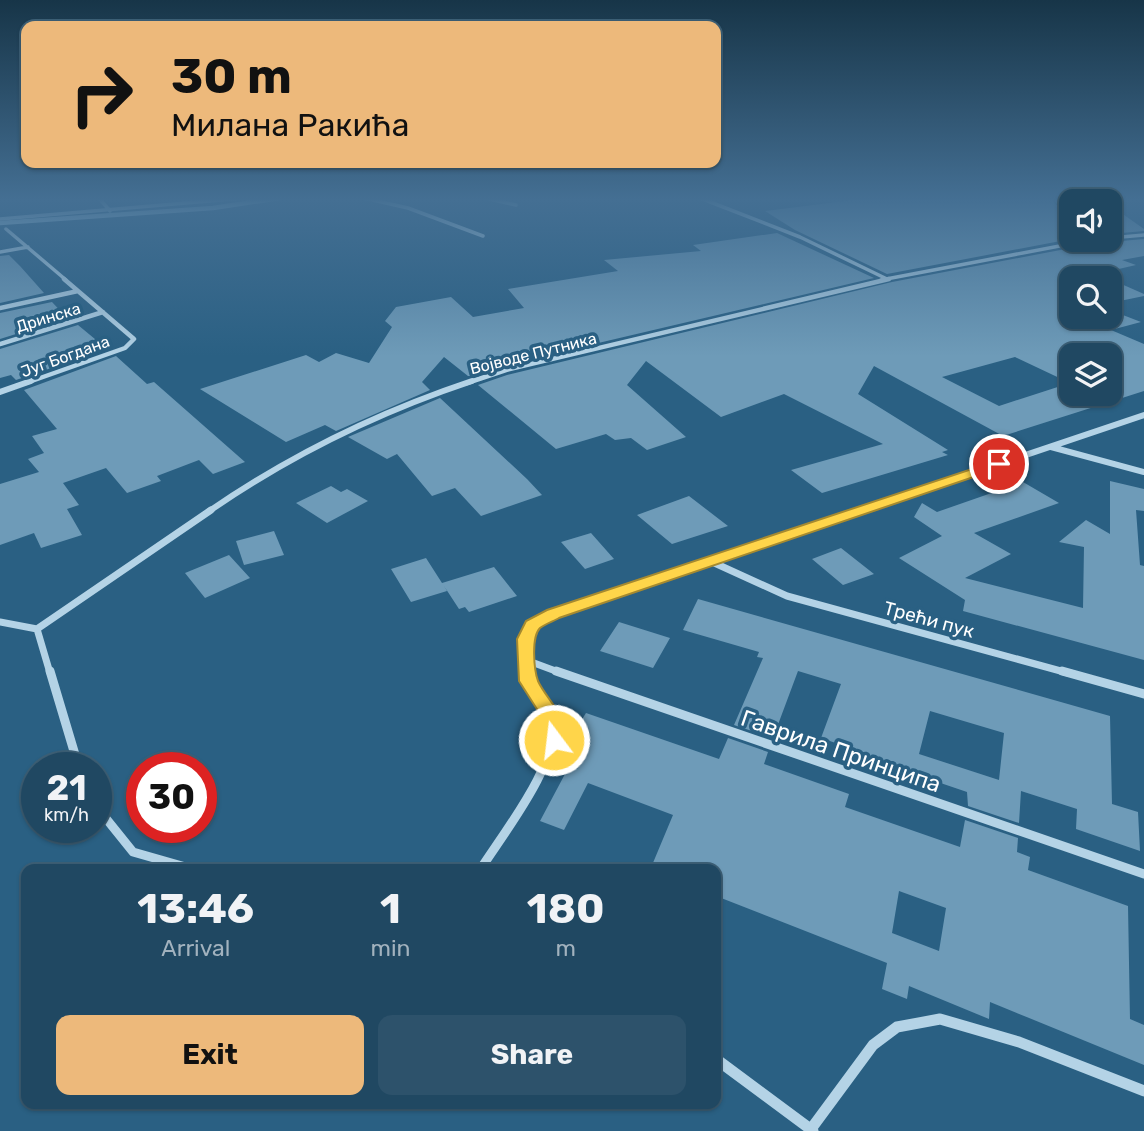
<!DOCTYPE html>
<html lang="en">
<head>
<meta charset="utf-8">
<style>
  :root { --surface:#204862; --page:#2d526b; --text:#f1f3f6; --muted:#a2b2be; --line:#3d6077; --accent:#edb97b }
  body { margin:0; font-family:Rubik,sans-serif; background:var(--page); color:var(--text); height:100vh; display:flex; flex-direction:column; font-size:26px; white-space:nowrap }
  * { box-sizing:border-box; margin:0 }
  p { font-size:23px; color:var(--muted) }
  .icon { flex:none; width:38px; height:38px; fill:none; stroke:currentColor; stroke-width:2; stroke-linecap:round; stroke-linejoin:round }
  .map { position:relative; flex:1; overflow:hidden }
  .side { position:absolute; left:21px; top:864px; width:700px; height:245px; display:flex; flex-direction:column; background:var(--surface); border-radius:14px; box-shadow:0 2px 5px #0004,0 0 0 2px var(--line) }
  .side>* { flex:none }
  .guide { position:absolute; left:21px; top:21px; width:700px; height:147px; border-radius:14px; box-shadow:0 2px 5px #0004,0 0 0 2px var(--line); background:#edb97b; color:#111; overflow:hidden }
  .buttons { position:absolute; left:1059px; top:189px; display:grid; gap:14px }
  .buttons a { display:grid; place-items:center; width:63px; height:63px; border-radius:14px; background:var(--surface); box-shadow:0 2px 5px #0004,0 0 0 2px var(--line); font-size:35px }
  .speed { position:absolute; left:21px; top:752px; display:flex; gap:14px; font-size:35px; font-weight:700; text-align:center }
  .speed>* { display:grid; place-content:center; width:91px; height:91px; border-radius:50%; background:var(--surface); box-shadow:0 2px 5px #0004,0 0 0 2px var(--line); line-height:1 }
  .speed small { font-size:18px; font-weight:400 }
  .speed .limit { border:10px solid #d22; background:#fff; color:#111 }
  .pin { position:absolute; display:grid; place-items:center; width:60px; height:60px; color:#fff; margin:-30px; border:4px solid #fff; border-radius:50%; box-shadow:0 2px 7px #0007 }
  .me { position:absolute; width:77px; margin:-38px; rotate:345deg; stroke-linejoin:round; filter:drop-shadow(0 0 5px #0008) }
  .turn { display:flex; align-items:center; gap:24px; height:147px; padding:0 35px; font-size:32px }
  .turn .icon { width:91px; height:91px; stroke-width:2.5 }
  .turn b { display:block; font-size:49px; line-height:60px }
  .eta { display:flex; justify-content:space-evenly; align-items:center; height:119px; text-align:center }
  .eta b { font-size:42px; font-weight:700; line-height:49px }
  .action { display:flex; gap:14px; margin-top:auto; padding:14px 35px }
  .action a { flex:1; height:80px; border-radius:14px; background:var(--accent); color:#111; font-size:28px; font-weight:700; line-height:80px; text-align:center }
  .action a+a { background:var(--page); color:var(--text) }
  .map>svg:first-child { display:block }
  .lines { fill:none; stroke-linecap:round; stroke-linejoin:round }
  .stream { stroke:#a9d0e6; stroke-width:4.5 }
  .building { fill:#6e9bb8; fill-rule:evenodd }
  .minor-far5 { stroke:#b4d3e6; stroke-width:3.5 }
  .minor-far4 { stroke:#b4d3e6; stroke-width:4.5 }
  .minor-far3 { stroke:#b4d3e6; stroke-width:6 }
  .minor-far2 { stroke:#b4d3e6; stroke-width:7 }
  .minor-far1 { stroke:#b4d3e6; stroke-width:9 }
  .minor { stroke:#b4d3e6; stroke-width:11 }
  .route { fill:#ffd54a; stroke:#a68a30; stroke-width:2 }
  .labels { text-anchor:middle; stroke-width:7; stroke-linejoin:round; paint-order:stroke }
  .far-street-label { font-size:16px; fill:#fff; stroke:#2a6083 }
  .street-label { font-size:19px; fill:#fff; stroke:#2a6083 }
  .near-street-label { font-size:23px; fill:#fff; stroke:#2a6083 }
</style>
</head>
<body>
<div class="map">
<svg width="1144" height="1131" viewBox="0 0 1144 1131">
  <rect width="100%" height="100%" fill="#2a6083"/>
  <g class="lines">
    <!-- stream -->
    <path class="stream" d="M0,223L213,208L280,198"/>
  </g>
  <!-- building -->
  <path class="building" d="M870,198H1050L1071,220V239L887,274L795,230L765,211Z
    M1110,205L1144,229V231L1110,234Z
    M777,233L874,278L505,365L474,376H468L444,357L422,382L430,390L336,431L325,425L286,442L200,389L306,355L319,362L336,353L369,363L392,327L385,321L396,307L451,297L473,317L524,308L508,289L618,271L604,260L701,251L693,245Z
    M1144,239V256L1122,260L1136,265L1097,274L1107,278H1071V317H1110V310L1141,322L1111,330L1144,344V391L1003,436L874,366L858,394L948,450L942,452L948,455L822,493L791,470L883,444L784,394L721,417L646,361L627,385L686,437L647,450L631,438L615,440L606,434L556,449L478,385L507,375L892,282L1092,244L1095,240L1110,242ZM1071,355H1110V394H1071ZM1015,357L1070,383L999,406L942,377Z
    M9,255L20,266L44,293L0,303V256Z
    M1110,279L1144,294V296L1110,303Z
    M52,302L67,318L0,339V313Z
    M78,325L107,349L16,380L11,375L0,378V349Z
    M116,356L147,384L154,382L245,462L213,474L199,460L157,476L161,481L127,493L106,468L63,483L79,505L67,509L82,535L41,548L34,533L0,545V484L39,472L28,459L44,453L32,436L57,429L24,390Z
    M440,398L527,479L542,495L481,516L455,488L432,496L397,454L387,459L348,437Z
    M1110,481L1144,489V511L1136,510L1140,565L1144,566V660L963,611L965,600L899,558L942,536L914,517L922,503L937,512L1023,482L1059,503L974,533L1011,554L965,578L1083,608L1084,547L1059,542L1086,520L1110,534Z
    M331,486L341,492L347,489L368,501L327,523L296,503Z
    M689,496L728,526L672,544L637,515Z
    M274,531L284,555L244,565L236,541Z
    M591,533L614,559L585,569L561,542Z
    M841,548L874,574L843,585L812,559Z
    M229,555L250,578L205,598L185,573Z
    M426,558L442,583L494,567L517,596L469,612L465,607L459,609L444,586L447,591L411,602L391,569Z
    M698,599L1110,716L1112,804L1138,812L1140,851L1076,829L1077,809L1021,791L1019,823L968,806L967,792L914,774L911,783L861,765L865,753L821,738L841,684L798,671L773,738L734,725L763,658L757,657L759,652L683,630ZM930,711L1004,733L999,780L919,754Z
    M619,622L670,638L653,668L600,651Z
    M586,713L719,759L728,738L768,752L764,764L849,794L845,807L960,847L965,820L1018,838L1017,852L1030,857L1028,870L1128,906L1130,1019L1144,1025V1065L990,1002L989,1019L909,986L907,999L882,989L887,963L716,896V870H650L673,815L588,783L564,830L540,821L565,774L551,769ZM899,891L946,908L939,951L892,933Z"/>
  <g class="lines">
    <!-- minor-far5 -->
    <path class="minor-far5" d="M99,198L110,211
      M364,198L408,208L483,236
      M485,198L516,205
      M700,198L800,237L887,279
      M1054,198L1071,216
      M0,219L244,198
      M6,229L66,280
      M1110,238L1144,235
      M0,252L28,247
      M881,280L1091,240"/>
    <!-- minor-far4 -->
    <path class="minor-far4" d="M0,308L78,291
      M0,344L103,312
      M26,383L125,348L134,339L64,279
      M467,383L506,370L889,279"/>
    <!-- minor-far3 -->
    <path class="minor-far3" d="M0,392L31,381
      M1051,447L1144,472
      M208,512C289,456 379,412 472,381
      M857,512L1144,415"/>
    <!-- minor-far2 -->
    <path class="minor-far2" d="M710,561L787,596L1068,673
      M0,622L37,629L50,673
      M37,629L211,510
      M526,660L561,673
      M527,673C524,639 521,631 553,614L863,510"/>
    <!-- minor-far1 -->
    <path class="minor-far1" d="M50,671L79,768
      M556,671L1144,874
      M1062,671L1144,694
      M96,806L133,852L196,870
      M480,870C502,835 563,759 552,718C548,700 529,690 527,671"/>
    <!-- minor -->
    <path class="minor" d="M716,1059L813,1131
      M811,1129L873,1045L897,1027L940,1019L1019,1042L1144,1091"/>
  </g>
  <!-- sky -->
  <linearGradient id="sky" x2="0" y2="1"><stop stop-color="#173548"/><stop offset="0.56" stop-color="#446f93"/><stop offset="1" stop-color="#446f93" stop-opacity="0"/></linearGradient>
  <rect width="1144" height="356" fill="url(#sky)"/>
  <!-- route -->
  <path class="route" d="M999,460L1003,461V467L559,618C554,621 545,624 540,628C531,637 534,670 538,681C547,701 574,721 561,745H547L542,717L519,681L517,639L526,621L547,610Z"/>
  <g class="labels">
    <!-- far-street labels -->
    <g class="far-street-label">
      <text transform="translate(48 317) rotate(-17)" y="6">Дринска</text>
      <text transform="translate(533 353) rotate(-14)" y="6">Војводе Путника</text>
      <text transform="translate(65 356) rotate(-20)" y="6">Југ Богдана</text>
    </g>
    <!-- street labels -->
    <g class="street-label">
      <text transform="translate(929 619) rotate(15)" y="7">Трећи пук</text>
    </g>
    <!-- near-street labels -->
    <g class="near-street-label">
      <text transform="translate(841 751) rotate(19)" y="8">Гаврила Принципа</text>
    </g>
  </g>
</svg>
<div class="buttons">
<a><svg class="icon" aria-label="sound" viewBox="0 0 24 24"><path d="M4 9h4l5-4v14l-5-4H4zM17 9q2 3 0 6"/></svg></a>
<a><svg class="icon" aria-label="search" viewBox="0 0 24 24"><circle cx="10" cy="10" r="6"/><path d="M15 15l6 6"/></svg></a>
<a><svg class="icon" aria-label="layers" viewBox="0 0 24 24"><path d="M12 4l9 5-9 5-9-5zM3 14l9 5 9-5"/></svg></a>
</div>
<div class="speed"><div>21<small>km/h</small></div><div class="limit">30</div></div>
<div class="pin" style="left:999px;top:464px;background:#d93025"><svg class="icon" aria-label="arrive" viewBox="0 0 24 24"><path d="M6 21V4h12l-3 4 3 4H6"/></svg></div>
<svg class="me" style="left:554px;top:740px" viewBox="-20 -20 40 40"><circle r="17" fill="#ffd54a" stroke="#fff" stroke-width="3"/><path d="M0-11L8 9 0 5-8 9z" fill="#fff"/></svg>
<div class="guide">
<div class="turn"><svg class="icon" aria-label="right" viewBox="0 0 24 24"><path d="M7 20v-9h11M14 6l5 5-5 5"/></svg><div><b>30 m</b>Милана Ракића</div></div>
</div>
<section class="side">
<div class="eta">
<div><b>13:46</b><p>Arrival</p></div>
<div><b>1</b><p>min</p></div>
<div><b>180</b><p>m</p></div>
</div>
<div class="action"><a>Exit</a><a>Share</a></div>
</section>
</div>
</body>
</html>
